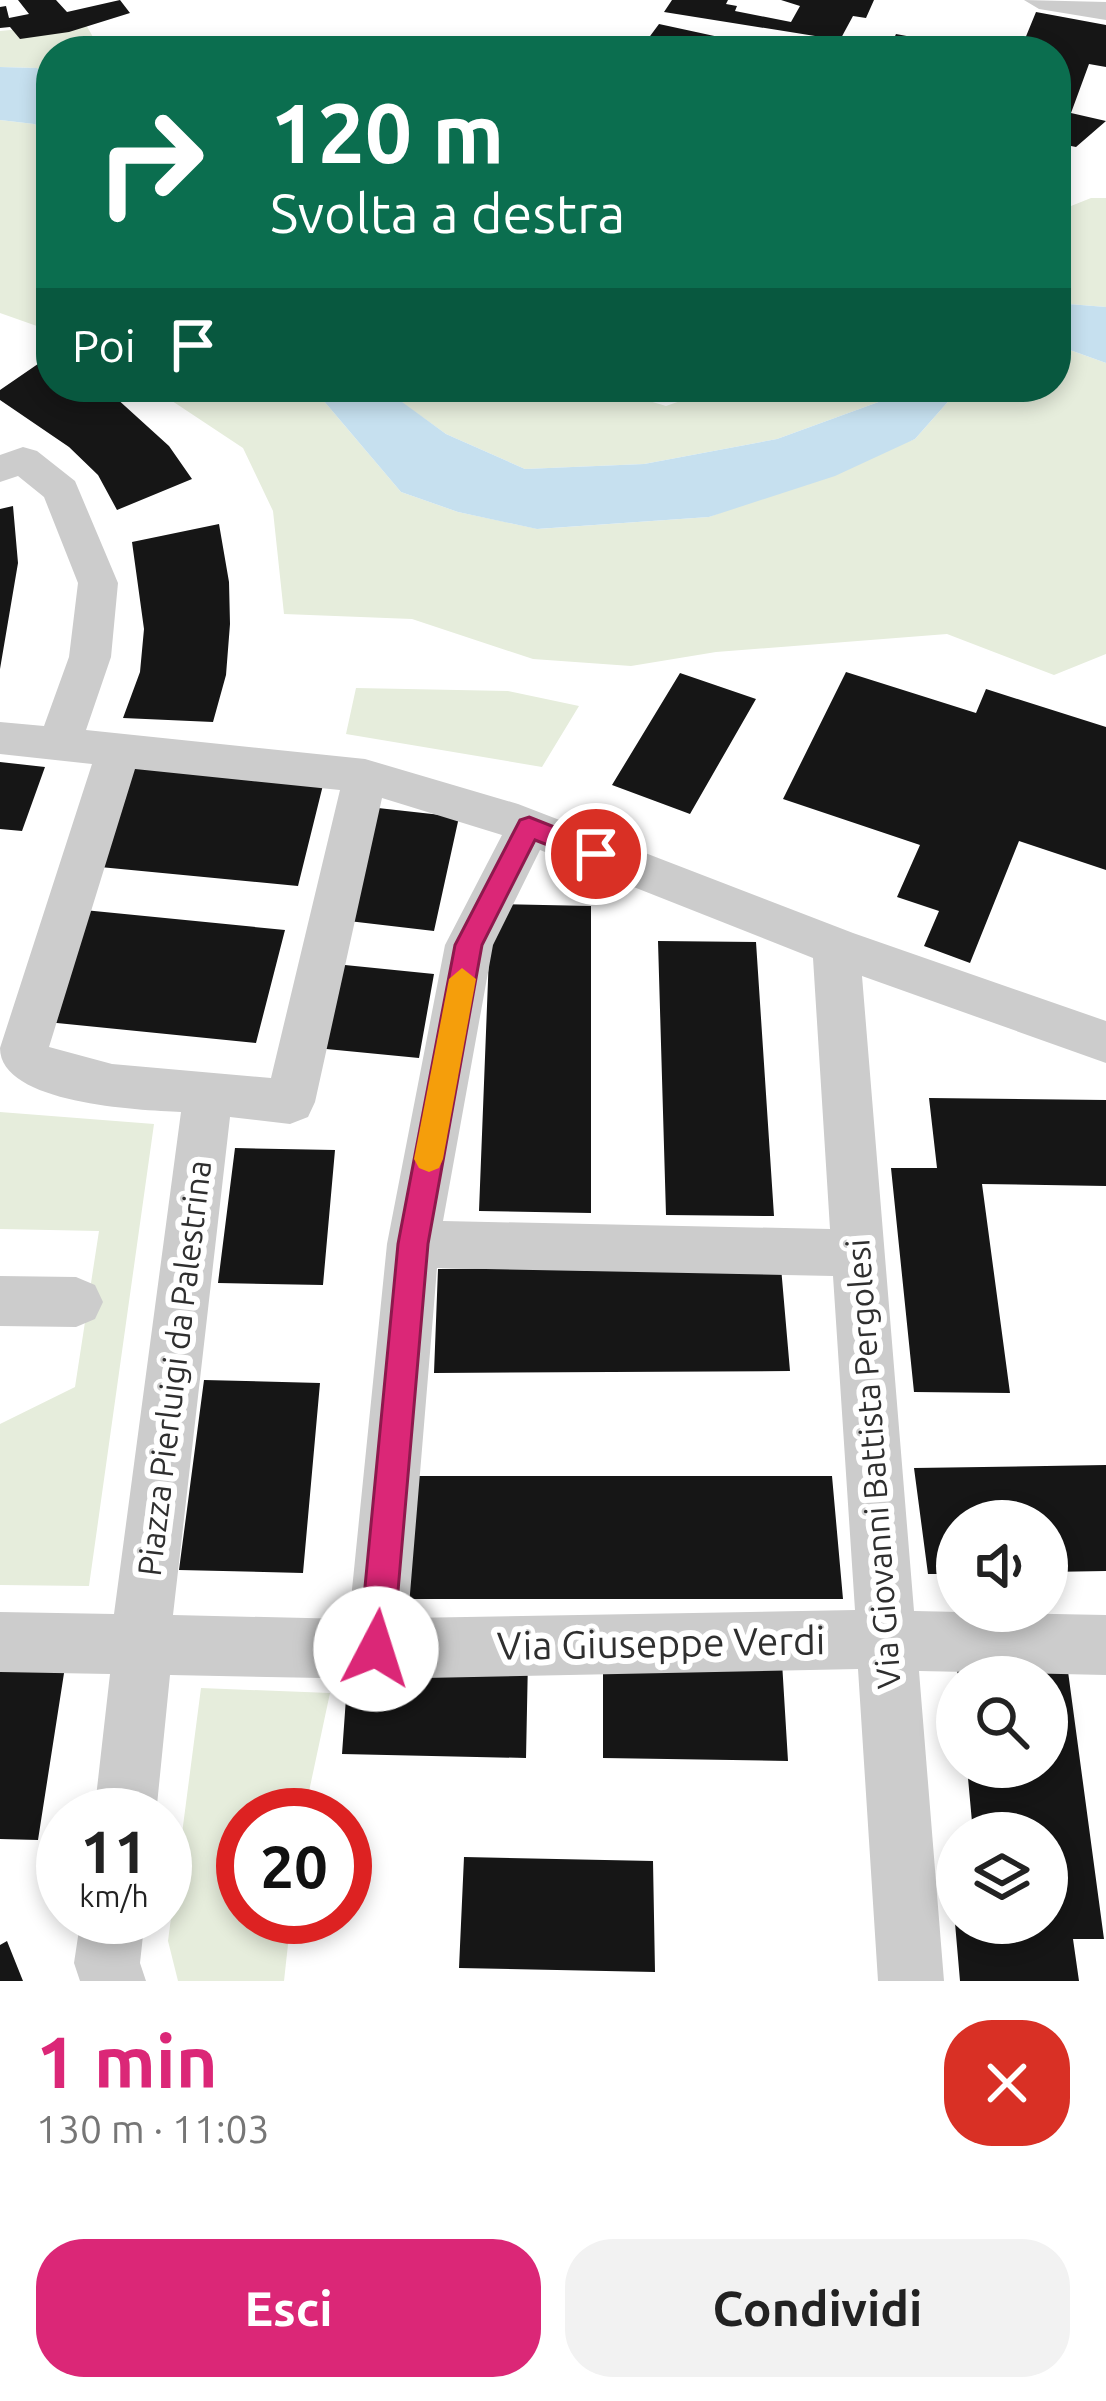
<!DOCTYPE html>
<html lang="it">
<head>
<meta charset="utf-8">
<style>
  :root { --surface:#fff; --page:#f2f2f2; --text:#222; --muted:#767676; --accent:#db2777 }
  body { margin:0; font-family:Ubuntu,sans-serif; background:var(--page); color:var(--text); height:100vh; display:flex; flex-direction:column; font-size:45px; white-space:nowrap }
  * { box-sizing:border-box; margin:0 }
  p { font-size:39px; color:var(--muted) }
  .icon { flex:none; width:66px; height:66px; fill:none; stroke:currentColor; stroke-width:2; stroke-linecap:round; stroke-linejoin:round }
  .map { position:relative; height:1981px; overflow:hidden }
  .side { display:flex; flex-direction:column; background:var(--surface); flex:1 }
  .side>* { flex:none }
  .banner { position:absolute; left:36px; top:36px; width:1035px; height:366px; border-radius:48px; box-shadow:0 6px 18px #0003; background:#0b6e4f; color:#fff; overflow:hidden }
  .controls { position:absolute; left:936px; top:1500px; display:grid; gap:24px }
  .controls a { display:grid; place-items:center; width:132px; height:132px; border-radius:50%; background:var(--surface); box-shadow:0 6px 18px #0003; font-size:60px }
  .speed { position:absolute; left:36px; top:1788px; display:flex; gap:24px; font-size:60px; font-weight:700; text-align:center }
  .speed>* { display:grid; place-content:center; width:156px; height:156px; border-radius:50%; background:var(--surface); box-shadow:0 6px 18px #0003; line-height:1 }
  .speed small { font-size:30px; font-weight:400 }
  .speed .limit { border:18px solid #d22; background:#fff; color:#111 }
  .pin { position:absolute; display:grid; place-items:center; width:102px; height:102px; color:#fff; margin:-51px; border:6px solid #fff; border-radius:50%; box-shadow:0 3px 12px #0007 }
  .me { position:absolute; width:132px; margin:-66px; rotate:5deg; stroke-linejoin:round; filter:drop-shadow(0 0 9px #0008) }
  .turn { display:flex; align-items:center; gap:42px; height:252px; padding:0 36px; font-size:54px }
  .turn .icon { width:156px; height:156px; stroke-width:2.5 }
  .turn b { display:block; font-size:84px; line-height:102px }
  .then { display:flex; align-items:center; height:114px; padding:0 36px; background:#0003; gap:24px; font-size:45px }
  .round { display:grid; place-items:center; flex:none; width:126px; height:126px; border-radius:48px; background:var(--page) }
  .summary { display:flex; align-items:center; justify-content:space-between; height:204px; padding:0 36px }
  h1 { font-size:72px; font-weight:700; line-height:90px; color:var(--accent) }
  .button { display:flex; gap:24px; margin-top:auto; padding:24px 36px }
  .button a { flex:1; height:138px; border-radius:48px; background:var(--accent); color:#fff; font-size:48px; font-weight:700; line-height:138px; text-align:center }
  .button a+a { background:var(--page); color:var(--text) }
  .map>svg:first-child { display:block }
  .green { fill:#e6eddc }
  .water { fill:#c6e0ef }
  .building { fill:#161616 }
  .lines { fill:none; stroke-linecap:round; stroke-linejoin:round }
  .minor { fill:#ccc; fill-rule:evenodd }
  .route { fill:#db2777; stroke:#8e194d; stroke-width:3 }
  .slow { fill:#f59e0b }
  .labels { text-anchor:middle; stroke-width:12; stroke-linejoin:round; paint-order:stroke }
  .street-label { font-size:33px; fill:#2f2f2f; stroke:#fff }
  .near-street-label { font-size:39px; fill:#2f2f2f; stroke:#fff }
</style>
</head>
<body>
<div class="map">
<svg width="1106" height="1981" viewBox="0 0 1106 1981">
  <rect width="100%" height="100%" fill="#fff"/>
  <!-- green -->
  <path class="green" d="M85,23L101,51H51V78L37,68L0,67V31Z
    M0,120L34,124L51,132V331L0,313Z
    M1091,198H1106V307L1056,303V212Z
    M1056,345L1106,363V654L1054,675L947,634L716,652L631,666L533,659L412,619L284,614L273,511L243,448L151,387H312L401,492L458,512L538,529L709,517L915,439L961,387H1056Z
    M397,387H602L666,406L721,387H902L895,396L777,439L644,464L525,469L446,434L397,399Z
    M356,688L508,691L579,706L542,767L346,734Z
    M0,1112L154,1124L89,1586L0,1585V1424L75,1387L99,1231L0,1229Z
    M201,1688L330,1693L304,1815H243V1917H291L284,1981H178L168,1941Z"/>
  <!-- water -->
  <path class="water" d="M0,67L37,68L51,78V132L34,124L0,120Z
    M1056,303L1106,307V363L1056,345Z
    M312,387H397L398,399L446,434L525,469L644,464L777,439L895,396L902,387H961L915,439L835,476L709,517L537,529L458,512L401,492Z"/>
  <!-- building -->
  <path class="building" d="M18,0H56L67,12L120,0L130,13L69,32L20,39L10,27L0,28V7L6,6L9,18L29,14Z
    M672,0H728L726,4L737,6L735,11L791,22L800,6L781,0H874L866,18L853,16L840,40L664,12Z
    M1036,12L1106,25V67L1089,64L1071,113L1106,121L1076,147L1056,143V51H1020Z
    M659,24L774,49V51H639Z
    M896,34L965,47L963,51H888Z
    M51,355V387H104L169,446L192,479L117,510L98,475L69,447L0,400V390Z
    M13,506L18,563L0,669V509Z
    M219,524L229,582L230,624L226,675L213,722L123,718L140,672L144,629L132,542Z
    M846,672L976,713L986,689L1106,727V870L1019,841L970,963L924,946L939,911L897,897L920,845L783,799Z
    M680,673L756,699L690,814L612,785Z
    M0,762L45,767L22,831L0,829Z
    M133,767L323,785L298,886L100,867Z
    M369,807L459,817L434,931L340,920Z
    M491,904L591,906V1213L479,1211Z
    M84,910L285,930L256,1043L47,1022Z
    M658,941L756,942L774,1216L666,1215Z
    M335,964L434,974L419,1058L316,1048Z
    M929,1098L1106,1100V1186L982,1184L1010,1393L914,1392L891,1168H937Z
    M235,1148L335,1150L323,1285L218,1283Z
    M781,1267L790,1371L434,1373L438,1269Z
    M204,1380L320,1383L303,1573L179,1570Z
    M1106,1465V1571L1047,1572V1521H957V1574H928L914,1468Z
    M413,1476H832L843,1599H408Z
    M0,1653L67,1654L38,1840L0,1839Z
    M349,1656L528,1659L526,1758L342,1754Z
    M603,1658L782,1662L788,1761L603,1758Z
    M956,1662L1067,1664L1104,1939H1073L1079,1981H960L955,1923H1047V1833H973L967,1767H1047V1677H958Z
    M464,1857L653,1861L655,1972L459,1968Z
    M7,1941L23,1981H0V1945Z"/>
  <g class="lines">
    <!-- minor -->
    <path class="minor" d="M1024,0L1106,2V20L1039,9Z
      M23,447L37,451L75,481L118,583L111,657L86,730L365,759L518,804L853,933L1106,1021V1063L862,976L914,1611L1106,1615V1675L919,1671L944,1981H878L858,1669L376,1679L170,1675L156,1815H94L110,1674L0,1672V1612L114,1614L181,1112C139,1110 0,1104 0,1048L92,764L0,754V722L44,726L69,657L78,583L44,497L18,476L0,482V455ZM135,769L340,790L271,1078L112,1064L49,1047ZM382,798L502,835L445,945L387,1244L349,1619L173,1615L230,1117L290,1124L308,1117L315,1102ZM540,850L813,958L830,1229L443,1221L493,945ZM437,1268L833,1276L855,1610L408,1618Z
      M0,1276L76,1277L95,1285L103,1302L95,1319L76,1327L0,1326Z
      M81,1917H145L140,1963L146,1981H80L74,1963Z"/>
  </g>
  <!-- route -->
  <path class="route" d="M529,817L605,847L608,854L596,864L535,840L482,945L428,1244L393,1649L388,1661L376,1666L364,1661L359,1649L398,1244L455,945L520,820Z"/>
  <!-- slow -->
  <path class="slow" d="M462,968L476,979L443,1159L439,1168L429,1172L419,1168L414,1159L449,979Z"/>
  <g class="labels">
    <!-- street labels -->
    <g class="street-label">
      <text transform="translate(174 1368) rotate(-83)" y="12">Piazza Pierluigi da Palestrina</text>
      <text transform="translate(873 1464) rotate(-94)" y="12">Via Giovanni Battista Pergolesi</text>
    </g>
    <!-- near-street labels -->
    <g class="near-street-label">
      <text transform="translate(661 1643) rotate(-1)" y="14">Via Giuseppe Verdi</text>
    </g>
  </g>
</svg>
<div class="controls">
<a><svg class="icon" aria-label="sound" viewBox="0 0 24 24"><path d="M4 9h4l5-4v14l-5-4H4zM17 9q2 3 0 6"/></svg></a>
<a><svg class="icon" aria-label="search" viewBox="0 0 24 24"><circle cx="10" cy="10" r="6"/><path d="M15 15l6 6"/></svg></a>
<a><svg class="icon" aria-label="layers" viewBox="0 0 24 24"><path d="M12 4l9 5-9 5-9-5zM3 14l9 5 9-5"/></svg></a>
</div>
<div class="speed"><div>11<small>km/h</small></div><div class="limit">20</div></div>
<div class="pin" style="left:596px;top:854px;background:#d93025"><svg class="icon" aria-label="arrive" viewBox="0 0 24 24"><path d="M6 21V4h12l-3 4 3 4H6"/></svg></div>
<svg class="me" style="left:376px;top:1649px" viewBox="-20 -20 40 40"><circle r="19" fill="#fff"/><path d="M0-13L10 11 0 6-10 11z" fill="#db2777"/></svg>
<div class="banner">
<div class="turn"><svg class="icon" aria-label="right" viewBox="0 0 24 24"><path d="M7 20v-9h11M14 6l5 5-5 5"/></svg><div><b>120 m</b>Svolta a destra</div></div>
<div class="then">Poi<svg class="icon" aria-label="arrive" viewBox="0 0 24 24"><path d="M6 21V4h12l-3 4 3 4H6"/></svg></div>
</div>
</div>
<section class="side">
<div class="summary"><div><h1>1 min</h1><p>130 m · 11:03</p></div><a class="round" style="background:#d93025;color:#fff"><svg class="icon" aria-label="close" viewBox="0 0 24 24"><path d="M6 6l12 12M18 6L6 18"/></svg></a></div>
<div class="button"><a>Esci</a><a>Condividi</a></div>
</section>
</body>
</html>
